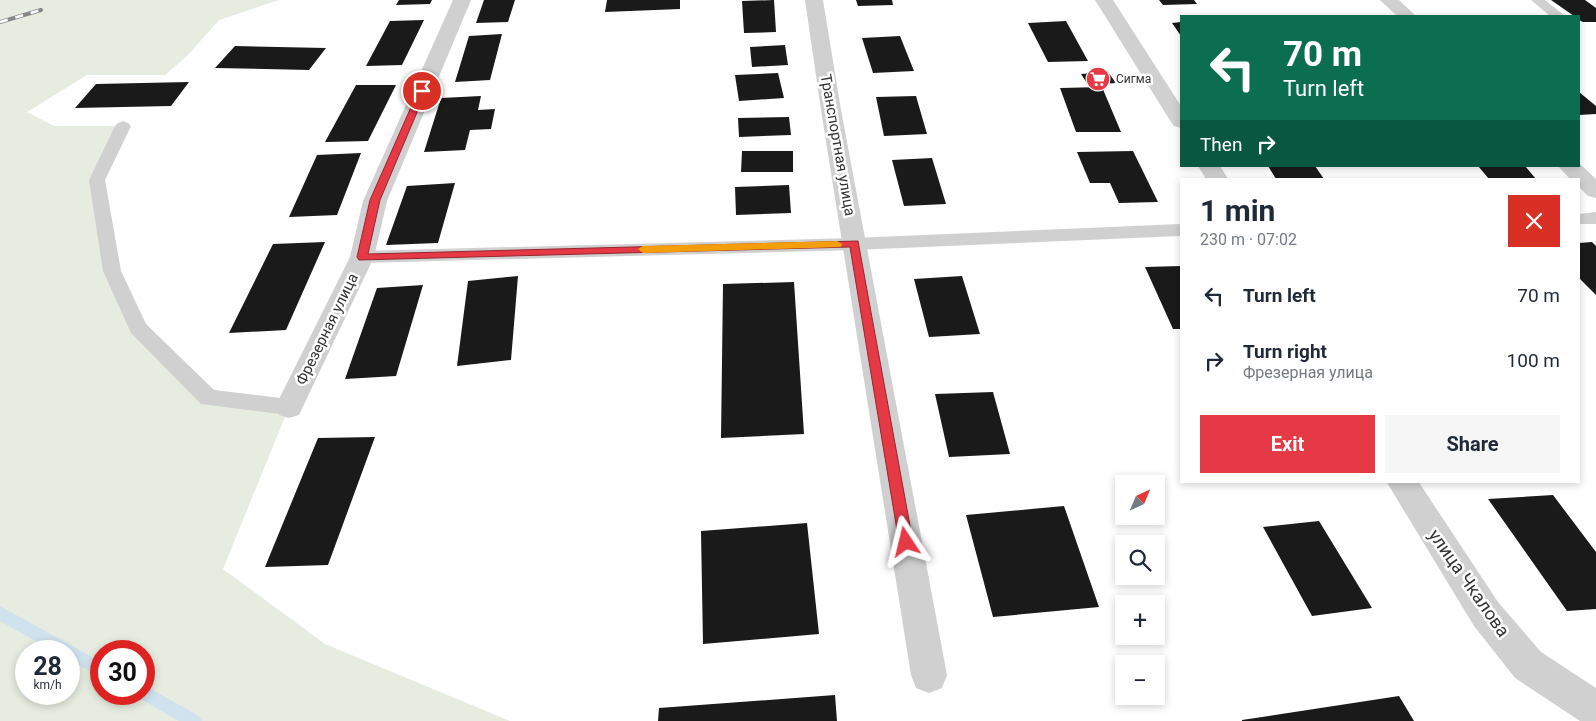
<!DOCTYPE html>
<html lang="en">
<head>
<meta charset="utf-8">
<style>
  :root { --surface:#fff; --page:#f6f6f7; --text:#1f2937; --muted:#747a83; --accent:#e63946 }
  body { margin:0; font-family:Roboto,sans-serif; background:var(--page); color:var(--text); height:100vh; display:flex; flex-direction:column; font-size:19px; white-space:nowrap }
  * { box-sizing:border-box; margin:0 }
  p { font-size:16px; color:var(--muted) }
  .icon { flex:none; width:28px; height:28px; fill:none; stroke:currentColor; stroke-width:2; stroke-linecap:round; stroke-linejoin:round }
  .map { position:relative; flex:1; overflow:hidden }
  .drawer { position:absolute; left:1180px; top:178px; width:400px; height:305px; display:flex; flex-direction:column; background:var(--surface); border-radius:0px; box-shadow:0 2px 8px #0003 }
  .drawer>* { flex:none }
  .top-card { position:absolute; left:1180px; top:15px; width:400px; height:152px; border-radius:0px; box-shadow:0 2px 8px #0003; background:#0b6e4f; color:#fff; overflow:hidden }
  .needle { width:32px; rotate:44deg }
  .buttons { position:absolute; left:1115px; top:475px; display:grid; gap:10px }
  .buttons a { display:grid; place-items:center; width:50px; height:50px; border-radius:0px; background:var(--surface); box-shadow:0 2px 8px #0003; font-size:25px }
  .speed { position:absolute; left:15px; top:640px; display:flex; gap:10px; font-size:25px; font-weight:700; text-align:center }
  .speed>* { display:grid; place-content:center; width:65px; height:65px; border-radius:50%; background:var(--surface); box-shadow:0 2px 8px #0003; line-height:1 }
  .speed small { font-size:12px; font-weight:400 }
  .speed .limit { border:8px solid #d22; background:#fff; color:#111 }
  .pin { position:absolute; display:grid; place-items:center; width:42px; height:42px; color:#fff; margin:-21px; border:2px solid #fff; border-radius:50%; box-shadow:0 1px 5px #0007 }
  .me { position:absolute; width:55px; margin:-28px; rotate:350deg; stroke-linejoin:round; filter:drop-shadow(0 0 4px #0008) }
  .turn { display:flex; align-items:center; gap:18px; height:105px; padding:0 20px; font-size:22px }
  .turn .icon { width:65px; height:65px; stroke-width:2.5 }
  .turn b { display:block; font-size:35px; line-height:42px }
  .then { display:flex; align-items:center; height:48px; padding:0 20px; background:#0003; gap:10px; font-size:19px }
  .round { display:grid; place-items:center; flex:none; width:52px; height:52px; border-radius:0px; background:var(--page) }
  .summary { display:flex; align-items:center; justify-content:space-between; height:85px; padding:0 20px }
  h1 { font-size:30px; font-weight:700; line-height:38px }
  .primary-button { display:flex; gap:10px; margin-top:auto; padding:10px 20px }
  .primary-button a { flex:1; height:58px; border-radius:0px; background:var(--accent); color:#fff; font-size:20px; font-weight:700; line-height:58px; text-align:center }
  .primary-button a+a { background:var(--page); color:var(--text) }
  ul { padding:0; list-style:none }
  li { display:flex; align-items:center; gap:15px; height:65px; padding:0 20px }
  li div { flex:1 }
  li b { display:block; font-size:19px }
  li em { font-style:normal }
  .map>svg:first-child { display:block }
  .green { fill:#e6ecdf; fill-rule:evenodd }
  .lines { fill:none; stroke-linecap:round; stroke-linejoin:round }
  .stream { fill:#cfe2ee; fill-rule:evenodd }
  .building { fill:#1a1a1a }
  .lane { fill:#d0d0d0; fill-rule:evenodd }
  .street { fill:#d0d0d0; fill-rule:evenodd }
  .rail-casing { stroke:#888; stroke-width:4 }
  .rail { stroke:#fff; stroke-width:2.5; stroke-dasharray:8; stroke-linecap:butt }
  .route { fill:#e63946; stroke:#96252e }
  .slow { fill:#f59e0b }
  .labels { text-anchor:middle; stroke-width:5; stroke-linejoin:round; paint-order:stroke }
  .far-poi-label { font-size:12px; fill:#333; stroke:#fff; text-anchor:start }
  .street-label { font-size:15px; fill:#333; stroke:#fff }
  .near-street-label { font-size:18px; fill:#333; stroke:#fff }
</style>
</head>
<body>
<div class="map">
<svg width="1596" height="721" viewBox="0 0 1596 721">
  <rect width="100%" height="100%" fill="#fff"/>
  <!-- green -->
  <path class="green" d="M0,0H279L219,20L187,56L165,75H87L27,112L54,126H123L97,180L112,271L138,328L208,398L289,407L223,569L325,644L510,721H0ZM26,651H69V694H26ZM101,651H144V694H101Z"/>
  <g class="lines">
    <!-- stream -->
    <path class="stream" d="M0,606L101,662V677L69,660V651H54L0,621Z
      M144,685L199,716L202,721H179L139,698L137,694H144Z"/>
  </g>
  <!-- building -->
  <path class="building" d="M399,0H432L430,4L396,5Z
    M484,0H515L508,22L476,23Z
    M607,0H680V9L605,12Z
    M774,0L776,32L744,33L742,1Z
    M856,0H892L893,5L858,6Z
    M1159,0H1194L1197,4L1163,5Z
    M1551,0H1585L1596,8V22H1583L1579,20V16H1574Z
    M424,20L402,65L366,66L390,21Z
    M1066,21L1088,61L1048,62L1028,23Z
    M1181,22V36L1172,23Z
    M502,34L490,80L455,82L469,36Z
    M900,36L914,71L873,73L862,38Z
    M785,45L788,65L752,67L750,47Z
    M235,46L326,48L309,70L215,68Z
    M1108,72L1116,83L1088,85L1081,74Z
    M778,73L784,98L739,101L735,75Z
    M189,82L171,106L75,108L96,84Z
    M356,85H396L368,141L325,142Z
    M1102,87L1121,132H1076L1060,88Z
    M1579,92L1596,106V114L1579,115Z
    M481,96L478,110L495,109L491,129L470,130L465,150L424,152L441,98Z
    M916,96L927,134L884,136L876,97Z
    M789,117L791,135L739,137L738,118Z
    M742,151H793V172H741Z
    M1133,151L1158,202L1119,203L1110,183H1090L1077,152Z
    M361,153L337,215L289,217L317,155Z
    M932,158L946,204L904,206L892,160Z
    M1268,166H1315L1324,179H1276Z
    M1478,166H1525L1536,179H1489Z
    M455,183L438,243L386,245L407,186Z
    M789,185L791,213L736,215L735,187Z
    M325,242L286,330L229,333L273,244Z
    M1592,242L1596,246V295L1579,278V243Z
    M1181,266V329H1173L1145,267Z
    M518,276L511,360L457,366L468,281Z
    M962,276L980,334L929,337L914,279Z
    M794,282L804,434L721,438L723,284Z
    M423,285L396,376L345,379L377,288Z
    M993,392L1010,454L949,457L935,394Z
    M375,437L328,565L265,567L318,438Z
    M1553,495L1596,552V609L1567,611L1488,499Z
    M1064,506L1099,607L993,617L966,515Z
    M1319,521L1372,608L1312,616L1263,527Z
    M807,523L819,634L703,644L701,531Z
    M835,695L837,721H658L659,708Z
    M1399,696L1414,721H1242V720Z"/>
  <g class="lines">
    <!-- lane -->
    <path class="lane" d="M1531,0H1545L1565,16H1550Z
      M123,121L128,123L131,126L105,180L121,271L146,324L214,390L289,399L296,401L299,407L296,413L289,415L201,404L131,333L103,271L89,180L115,126L118,123Z
      M1596,212V224H1579V214Z
      M1181,224V236L854,250L362,263L356,261L353,257L356,253L362,251L854,238Z"/>
    <!-- street -->
    <path class="street" d="M453,0H471L387,201L374,257L299,415L289,418L279,415L275,407L350,257L363,201Z
      M805,0H823L841,110L947,675L942,688L929,693L916,688L911,675L821,110Z
      M1095,0H1113L1181,106V128L1174,126L1171,122Z
      M1380,0H1399L1416,16H1397Z
      M1579,163L1596,179V198L1588,196L1579,187V179H1570L1558,166H1579Z
      M1198,166H1220L1228,179H1206Z
      M1386,481H1418L1498,602L1541,652L1596,688V721H1580L1515,678L1474,626Z"/>
    <!-- rail casing -->
    <g class="rail-casing">
      <path id="rail" d="M0,22L41,10"/>
    </g>
    <!-- rail -->
    <use href="#rail" class="rail"/>
  </g>
  <!-- route -->
  <path class="route" d="M419,89L426,91L380,200L368,254L858,241L913,542L911,546L906,548L901,546L899,542L850,247L359,260L357,257L370,200Z"/>
  <!-- slow -->
  <path class="slow" d="M837,241L842,244L841,247L643,253L638,249L643,246Z"/>
  <!-- icons -->
  <defs>
    <g id="supermarket-disc" transform="scale(1.25)"><circle r="9.5" fill="#e63946" stroke="#fff"/><path d="M-6-5.5h2.5l.6 2H6L4.5 2H-2.5L-4.4-4H-6ZM-1.5 3.2a1.3 1.3 0 1 0 .1 0ZM3 3.2a1.3 1.3 0 1 0 .1 0Z" fill="#fff"/></g>
  </defs>
  <g fill-rule="evenodd">
    <use href="#supermarket-disc" x="1098" y="79"/>
  </g>
  <g class="labels">
    <!-- far-poi labels -->
    <g class="far-poi-label">
      <text x="1116" y="83">Сигма</text>
    </g>
    <!-- street labels -->
    <g class="street-label">
      <text transform="translate(838 145) rotate(80)" y="5">Транспортная улица</text>
      <text transform="translate(327 329) rotate(-64)" y="5">Фрезерная улица</text>
    </g>
    <!-- near-street labels -->
    <g class="near-street-label">
      <text transform="translate(1469 583) rotate(55)" y="6">улица Чкалова</text>
    </g>
  </g>
</svg>
<div class="buttons">
<a><svg class="needle" viewBox="-14 -14 28 28"><path d="M0-13l5 13h-10z" fill="#e53935"/><path d="M0 13l5-13h-10z" fill="#747a83"/></svg></a>
<a><svg class="icon" aria-label="search" viewBox="0 0 24 24"><circle cx="10" cy="10" r="6"/><path d="M15 15l6 6"/></svg></a>
<a>+</a>
<a>−</a>
</div>
<div class="speed"><div>28<small>km/h</small></div><div class="limit">30</div></div>
<div class="pin" style="left:422px;top:91px;background:#d93025"><svg class="icon" aria-label="arrive" viewBox="0 0 24 24"><path d="M6 21V4h12l-3 4 3 4H6"/></svg></div>
<svg class="me" style="left:906px;top:542px" viewBox="-20 -20 40 40"><path d="M0-17L14 15 0 8-14 15z" fill="#e63946" stroke="#fff" stroke-width="4"/></svg>
<div class="top-card">
<div class="turn"><svg class="icon" aria-label="left" viewBox="0 0 24 24"><path d="M17 20v-9H6M10 6l-5 5 5 5"/></svg><div><b>70 m</b>Turn left</div></div>
<div class="then">Then<svg class="icon" aria-label="right" viewBox="0 0 24 24"><path d="M7 20v-9h11M14 6l5 5-5 5"/></svg></div>
</div>
<section class="drawer">
<div class="summary"><div><h1>1 min</h1><p>230 m · 07:02</p></div><a class="round" style="background:#d93025;color:#fff"><svg class="icon" aria-label="close" viewBox="0 0 24 24"><path d="M6 6l12 12M18 6L6 18"/></svg></a></div>
<ul>
<li><svg class="icon" aria-label="left" viewBox="0 0 24 24"><path d="M17 20v-9H6M10 6l-5 5 5 5"/></svg><div><b>Turn left</b></div><em>70 m</em></li>
<li><svg class="icon" aria-label="right" viewBox="0 0 24 24"><path d="M7 20v-9h11M14 6l5 5-5 5"/></svg><div><b>Turn right</b><p>Фрезерная улица</p></div><em>100 m</em></li>
</ul>
<div class="primary-button"><a>Exit</a><a>Share</a></div>
</section>
</div>
</body>
</html>
